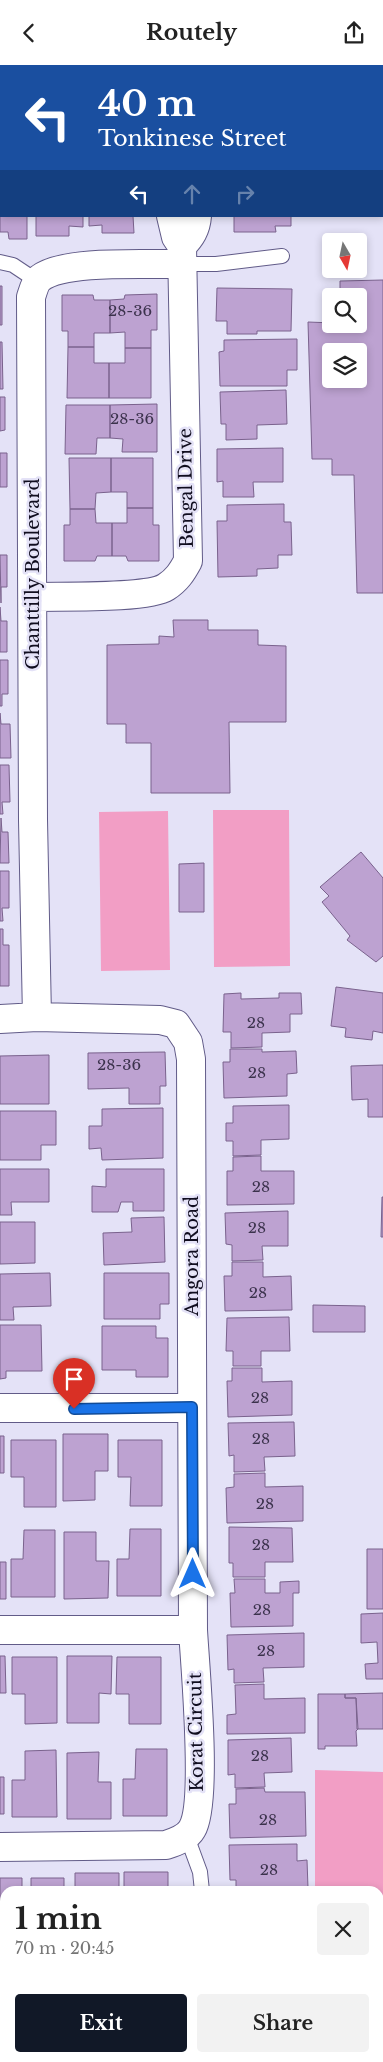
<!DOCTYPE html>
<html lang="en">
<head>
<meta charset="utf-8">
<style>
  :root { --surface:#fff; --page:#f2f2f2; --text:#222; --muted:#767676; --accent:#111827 }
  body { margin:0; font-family:"Libre Baskerville",serif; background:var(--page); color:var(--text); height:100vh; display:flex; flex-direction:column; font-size:19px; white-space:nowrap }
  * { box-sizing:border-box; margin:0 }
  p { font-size:16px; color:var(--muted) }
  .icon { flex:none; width:28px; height:28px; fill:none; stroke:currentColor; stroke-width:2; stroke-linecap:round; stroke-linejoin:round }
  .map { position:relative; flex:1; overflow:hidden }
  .drawer { position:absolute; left:0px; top:1821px; width:384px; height:176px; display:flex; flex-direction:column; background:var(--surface); border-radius:15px 15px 0 0; box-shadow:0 2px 8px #0003 }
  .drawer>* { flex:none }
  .banner { position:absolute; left:0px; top:0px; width:384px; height:152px; box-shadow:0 2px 8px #0003; background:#1a4fa0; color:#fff; overflow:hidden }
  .needle { width:32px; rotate:171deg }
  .controls { position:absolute; left:322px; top:168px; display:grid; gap:10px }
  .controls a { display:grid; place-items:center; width:45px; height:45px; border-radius:5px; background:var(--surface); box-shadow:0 2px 8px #0003; font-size:25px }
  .pin { position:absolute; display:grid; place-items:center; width:42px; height:42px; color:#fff; margin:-51px -21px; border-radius:50% 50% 50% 0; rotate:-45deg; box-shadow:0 0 5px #0007 }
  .pin .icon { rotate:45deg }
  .me { position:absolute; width:55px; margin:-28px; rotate:0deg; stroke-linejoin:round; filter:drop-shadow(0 0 4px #0008) }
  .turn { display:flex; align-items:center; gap:18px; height:105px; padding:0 15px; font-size:22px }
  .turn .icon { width:65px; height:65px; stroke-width:2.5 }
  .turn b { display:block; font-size:35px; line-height:42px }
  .lanes { display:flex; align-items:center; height:48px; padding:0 15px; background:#0003; justify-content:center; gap:25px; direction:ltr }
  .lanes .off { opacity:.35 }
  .round { display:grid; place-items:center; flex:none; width:52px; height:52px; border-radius:5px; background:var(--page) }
  .head { display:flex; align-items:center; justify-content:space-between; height:85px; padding:0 15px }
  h1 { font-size:30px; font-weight:700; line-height:38px }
  .cta { display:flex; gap:10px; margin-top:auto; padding:10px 15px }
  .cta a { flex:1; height:58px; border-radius:5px; background:var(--accent); color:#fff; font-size:20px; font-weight:700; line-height:58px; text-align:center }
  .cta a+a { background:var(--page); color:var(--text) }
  header { display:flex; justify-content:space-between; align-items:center; height:65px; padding:0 15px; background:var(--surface); font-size:22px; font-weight:700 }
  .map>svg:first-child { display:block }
  .green { fill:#f29ec5 }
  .building { fill:#bda2d1; stroke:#7a628d; fill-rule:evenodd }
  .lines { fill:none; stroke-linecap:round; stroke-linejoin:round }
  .service-casing { stroke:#615b88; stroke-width:16 }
  .minor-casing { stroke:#615b88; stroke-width:30 }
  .service { stroke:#fff; stroke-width:14 }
  .minor { stroke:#fff; stroke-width:28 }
  .route-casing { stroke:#114b97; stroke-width:12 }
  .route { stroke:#1a73e8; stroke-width:9 }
  .labels { text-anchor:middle; stroke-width:5; stroke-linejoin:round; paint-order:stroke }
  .number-label { font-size:15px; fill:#3b324c }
  .street-label { font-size:18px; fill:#100d1f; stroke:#e4e2f7 }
</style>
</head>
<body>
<header><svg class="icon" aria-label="back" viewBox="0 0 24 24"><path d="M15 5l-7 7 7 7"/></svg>Routely<svg class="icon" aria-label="share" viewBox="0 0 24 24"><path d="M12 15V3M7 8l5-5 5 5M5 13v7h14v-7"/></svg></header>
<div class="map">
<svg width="383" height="1997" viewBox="0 0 383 1997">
  <rect width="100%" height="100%" fill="#e4e2f7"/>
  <!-- green -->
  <path class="green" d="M213,745H289L290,901L214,902Z
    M168,746L170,905L101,906L99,747Z
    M315,1705L383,1707V1997H317V1993L379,1992V1826H315Z"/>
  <!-- building -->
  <path class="building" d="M0,95L1,151H27V174H9L8,167H0Z
    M36,151H83V162L69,161V171H36Z
    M89,151H133L134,168H102V160L89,161Z
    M234,151H291V161H275L276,167H234Z
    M383,215V528H357L354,410H332V394H312L308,257L359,259V231H340V216ZM331,286H359V314H331Z
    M0,221H2V260H0Z
    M217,223L292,224L291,266H257V269H227V256H216Z
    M157,229V265H151V283H125V267L110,268V235L124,234L125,230Z
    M62,230H93L94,235H110V268H94V282H68V266H62Z
    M297,274V305H287V321H220L219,287L224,286V275Z
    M0,277H2L3,324H0Z
    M68,282H94V298H109V333H67Z
    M125,283H151V333H109V298H125Z
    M286,325L287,359L257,360V374L226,375V359H221L220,327Z
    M0,332H5V365L0,366Z
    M157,339V387H122L123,374L110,373V340Z
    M66,340H110V373H97L96,389H65Z
    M283,383V417H253L254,432H223V416L217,417V384Z
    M0,388H7V422H0Z
    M69,393H111V427L96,428L95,444H70Z
    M111,393H153V443H127V427H111Z
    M284,439V457H291L292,490H278V503L257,504V511L218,512L217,456H227V440Z
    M127,443H153V460H159V496H128L126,491H112V458H127Z
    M70,444H95L96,458H112V491H97L95,496H64V460H70Z
    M0,490H7V522H1V538Z
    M0,542L1,556H7V587H0Z
    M173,555H208V565H258V580L286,581V657H229L230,728H151V678H126V659H107V580L159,579V571L174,572Z
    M0,595H8V629H2V641H0Z
    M0,648L1,659H10L11,693H0Z
    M0,700H9L10,737H2L3,749H0Z
    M1,753L2,767H8L9,798H0Z
    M361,787L383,813V891L376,897L347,875L350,871L322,837L329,831L320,822Z
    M204,798V847H179V799Z
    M0,806H9V843H2L3,856H0Z
    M0,864H3V880H9V921H0Z
    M336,922L383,928V968L373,966L372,975L345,972L346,963L331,961Z
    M241,928V934L279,933V928H301L302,949H290V967L262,968V982L231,983V967H223L224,929Z
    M230,984H262V987L296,986L297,1008L287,1009V1031L224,1033L223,997H230Z
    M165,987L166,1021H160V1039H129V1023L88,1024V988Z
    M49,990V1039H0V991Z
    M383,1000V1052H368V1034L352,1035L351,1001Z
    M289,1040V1074L261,1075V1090L233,1091V1076H226V1058H233V1041Z
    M163,1043V1093L102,1095L101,1083L89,1084V1061H102V1044Z
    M0,1046H56V1080H41V1095H0Z
    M261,1091V1106H294V1139L227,1140V1106H233V1092Z
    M0,1104H49V1137H11L12,1150H0Z
    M106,1104H164V1146H133V1137H121L118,1147H92V1121L106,1122Z
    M382,1132H383V1172H381Z
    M288,1146V1181H262L263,1195L232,1196V1180L226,1179L225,1148Z
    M164,1152L165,1197L104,1200L103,1168L132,1167L131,1153Z
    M0,1157H35V1198L0,1199Z
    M232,1197H263V1212L291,1211L292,1245L225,1246L224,1211H232Z
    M50,1208L51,1241L13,1242L14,1255H0V1209Z
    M104,1208H169V1239H160V1254H104Z
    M313,1240L365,1241V1267H313Z
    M289,1252L290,1286H261V1301H233V1286H226L227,1253Z
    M0,1260H41L42,1306H6V1313L0,1314Z
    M102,1261H156V1273H168V1312H136V1305H102Z
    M232,1303H262V1317L292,1316V1350L228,1352L227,1316H232Z
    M294,1357L295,1391L264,1392L265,1406L234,1407V1390L229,1391L228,1358Z
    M63,1369H108V1406H95V1435L63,1436Z
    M0,1371H4V1408H0Z
    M11,1375H56V1442H24V1412H11Z
    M118,1375H162V1441H130L131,1412H118Z
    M265,1408V1422L303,1421V1456L227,1458L226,1423L234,1422V1409Z
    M229,1462L292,1463L293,1497H265V1512H233V1498H229Z
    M130,1464H161V1531H117V1494H129Z
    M24,1465H55V1532H11V1494H23Z
    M64,1467H96V1496H109L108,1533L64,1534Z
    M367,1484H383V1544H367Z
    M0,1497H6V1534H0Z
    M234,1514H265V1528H280V1517L299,1516V1528H293V1561L231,1562L230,1528H235Z
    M383,1548V1614H366L365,1599L378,1598L377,1577L361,1578V1549Z
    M304,1568V1602L263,1603L264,1617L234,1618V1604L228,1605L227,1570Z
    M0,1591H5L6,1628H0Z
    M67,1591H112L111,1629L99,1628V1658H67Z
    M12,1592H57V1658L25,1659V1629H12Z
    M117,1592H161V1659H129V1629H116Z
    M264,1619V1634L305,1633V1668L227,1669V1650L236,1649L235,1620Z
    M383,1628V1664H357L356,1633H345V1629Z
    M318,1629H345V1633H356L358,1664L356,1666L357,1681H325V1684H318Z
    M291,1673L292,1707L264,1708L265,1722L235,1723V1709L228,1710V1675Z
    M136,1684H167V1751H123V1714H135Z
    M56,1685L57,1752H12V1715H25V1686Z
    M99,1687L98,1717H111V1754H67V1688Z
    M0,1712H4V1749H0Z
    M264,1723L265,1727H305L306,1771L230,1773L229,1739H236V1724Z
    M297,1779V1796L307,1795L308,1823L236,1826V1815H230L229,1780Z
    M124,1807H168V1826H124Z
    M75,1808H119V1826H75Z
    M0,1813H22V1826H5V1879H0Z
    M31,1813H64V1826H31Z
    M4,1942L5,1992H45V1997H0L1,1958H4Z
    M70,1992H147V1997H70Z
    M150,1992H224V1997H150Z
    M235,1992H295V1997H235Z"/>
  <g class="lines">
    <!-- service casing -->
    <g class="service-casing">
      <path id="service" d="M0,197L13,200L37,216
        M183,199H216L282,191
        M186,1769L200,1807L202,1826"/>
    </g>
    <!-- minor casing -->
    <g class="minor-casing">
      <path id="minor" d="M382,30H383
        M0,33H1
        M182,181C191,172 196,164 197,151
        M33,532C60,531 147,534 166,522C177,515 182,507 188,496L182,181L176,172L171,151
        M37,952L33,755L31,232C33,226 35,218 39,214C63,194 149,200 183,199
        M0,954L37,952L160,955L176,959L188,977L191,994L193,1565C195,1601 208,1738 192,1764C187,1773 175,1777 166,1780L0,1782
        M0,1343H192
        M0,1565H193"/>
    </g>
    <!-- service -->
    <use href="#service" class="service"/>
    <!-- minor -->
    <use href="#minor" class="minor"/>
  </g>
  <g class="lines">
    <!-- route casing -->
    <g class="route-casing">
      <path id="route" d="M74,1344L192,1342L193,1509"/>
    </g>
    <!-- route -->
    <use href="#route" class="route"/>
  </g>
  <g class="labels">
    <!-- number labels -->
    <g class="number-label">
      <text x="130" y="251">28-36</text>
      <text x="132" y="359">28-36</text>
      <text x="256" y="963">28</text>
      <text x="119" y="1005">28-36</text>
      <text x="257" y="1013">28</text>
      <text x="261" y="1127">28</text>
      <text x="257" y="1168">28</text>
      <text x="258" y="1233">28</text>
      <text x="260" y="1338">28</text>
      <text x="261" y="1379">28</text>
      <text x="265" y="1444">28</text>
      <text x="261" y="1485">28</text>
      <text x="262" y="1550">28</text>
      <text x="266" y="1591">28</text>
      <text x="260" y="1696">28</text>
      <text x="268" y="1760">28</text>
      <text x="269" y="1810">28</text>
    </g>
    <!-- street labels -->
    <g class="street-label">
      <text transform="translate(186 423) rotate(-91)" y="6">Bengal Drive</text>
      <text transform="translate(33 509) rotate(-90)" y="6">Chanttilly Boulevard</text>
      <text transform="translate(192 1191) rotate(-90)" y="6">Angora Road</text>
      <text transform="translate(196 1667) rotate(-91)" y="6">Korat Circuit</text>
    </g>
  </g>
</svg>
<div class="controls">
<a><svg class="needle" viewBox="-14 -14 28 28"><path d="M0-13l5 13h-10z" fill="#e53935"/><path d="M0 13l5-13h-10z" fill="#767676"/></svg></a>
<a><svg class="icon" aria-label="search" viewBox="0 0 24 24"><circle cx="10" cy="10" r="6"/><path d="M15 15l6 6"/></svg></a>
<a><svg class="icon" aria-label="layers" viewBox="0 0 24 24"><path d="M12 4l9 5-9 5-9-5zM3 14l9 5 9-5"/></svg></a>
</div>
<div class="pin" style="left:74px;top:1344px;background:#d93025"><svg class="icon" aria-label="arrive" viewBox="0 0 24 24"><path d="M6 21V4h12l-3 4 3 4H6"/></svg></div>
<svg class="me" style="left:193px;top:1509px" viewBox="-20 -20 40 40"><path d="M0-17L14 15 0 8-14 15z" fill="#1a73e8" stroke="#fff" stroke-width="4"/></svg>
<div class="banner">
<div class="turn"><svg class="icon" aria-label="left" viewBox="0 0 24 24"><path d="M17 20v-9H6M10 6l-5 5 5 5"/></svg><div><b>40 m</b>Tonkinese Street</div></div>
<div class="lanes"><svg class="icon" aria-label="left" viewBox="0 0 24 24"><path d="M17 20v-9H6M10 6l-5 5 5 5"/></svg><svg class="icon off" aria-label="ahead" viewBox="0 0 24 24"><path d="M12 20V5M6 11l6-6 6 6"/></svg><svg class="icon off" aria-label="right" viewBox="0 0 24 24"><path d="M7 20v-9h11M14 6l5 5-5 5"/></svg></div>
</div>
<section class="drawer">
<div class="head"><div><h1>1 min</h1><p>70 m · 20:45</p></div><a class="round"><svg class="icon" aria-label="close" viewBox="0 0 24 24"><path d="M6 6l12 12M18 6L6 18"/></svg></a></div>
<div class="cta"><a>Exit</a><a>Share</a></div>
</section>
</div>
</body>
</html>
